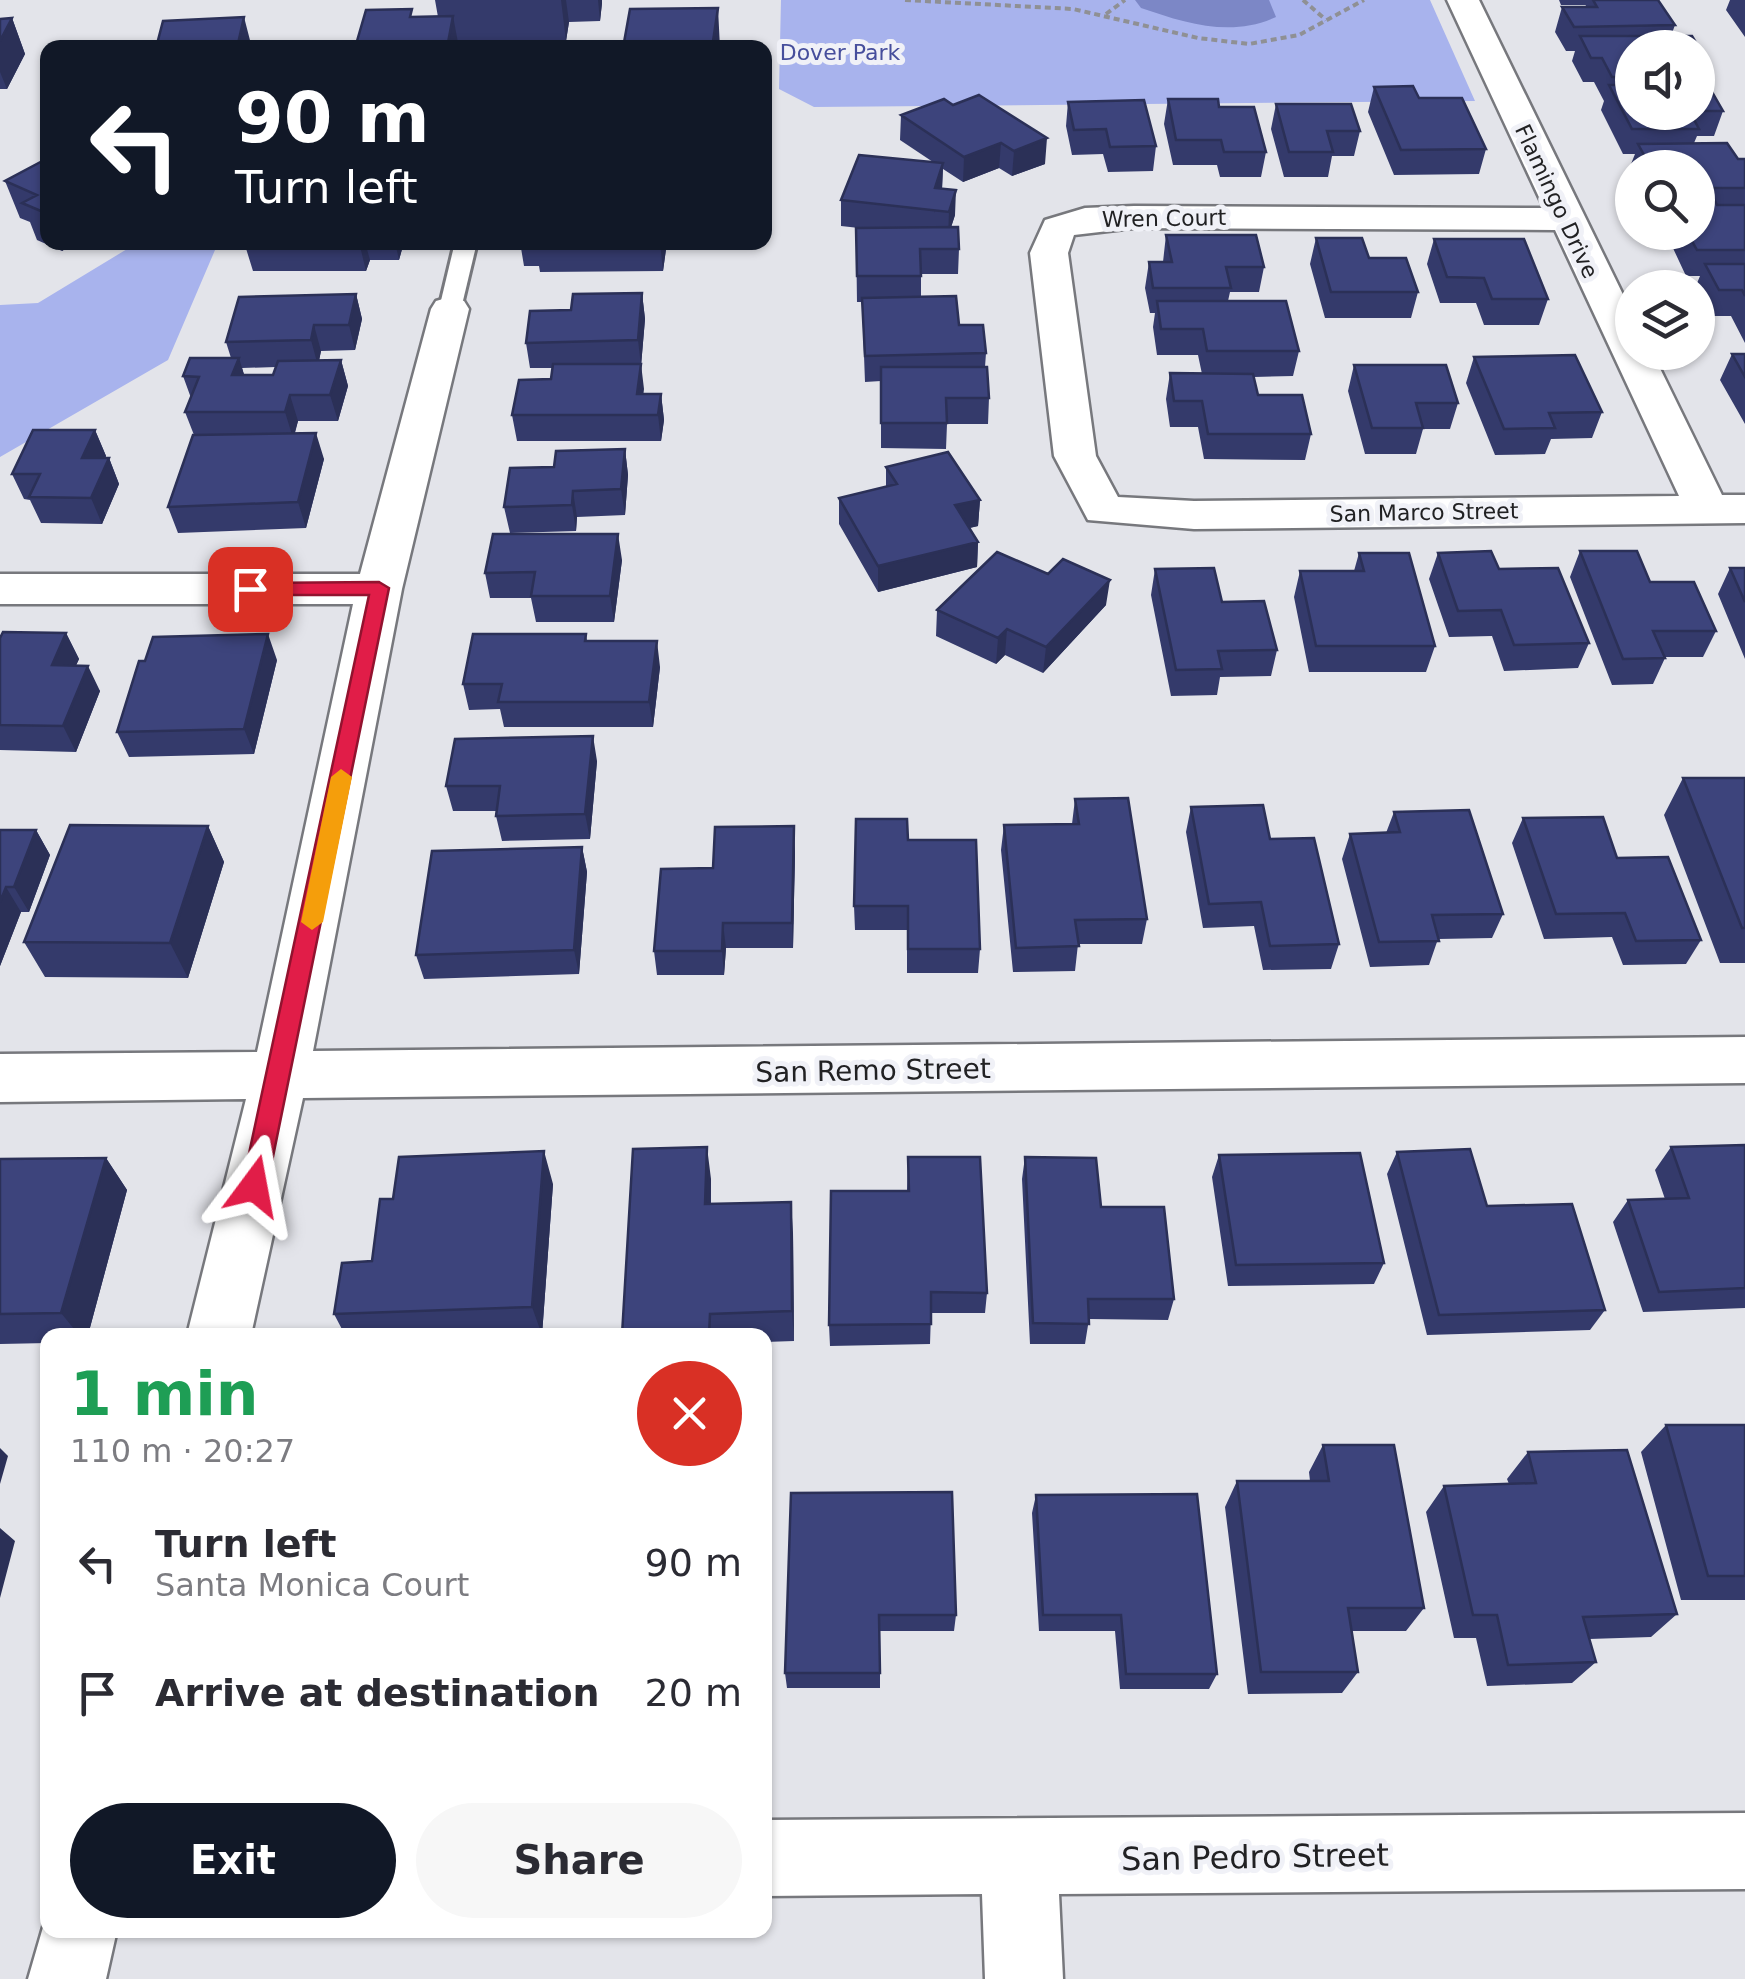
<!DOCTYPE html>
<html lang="en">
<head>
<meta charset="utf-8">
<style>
  :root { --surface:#fff; --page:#f7f7f7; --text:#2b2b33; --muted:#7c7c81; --accent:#111827 }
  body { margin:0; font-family:"DejaVu Sans",sans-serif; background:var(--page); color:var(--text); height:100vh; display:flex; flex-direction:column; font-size:38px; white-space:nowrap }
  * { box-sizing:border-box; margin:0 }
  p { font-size:32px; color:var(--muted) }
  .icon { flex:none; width:55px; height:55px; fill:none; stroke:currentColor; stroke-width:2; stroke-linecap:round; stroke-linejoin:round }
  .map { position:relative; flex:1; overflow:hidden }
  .details { position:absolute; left:40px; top:1328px; width:732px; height:610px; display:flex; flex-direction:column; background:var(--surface); border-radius:20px; box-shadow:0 2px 8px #0004 }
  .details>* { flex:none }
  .hud { position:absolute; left:40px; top:40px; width:732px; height:210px; border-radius:20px; box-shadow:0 2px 8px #0004; background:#111827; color:#fff; overflow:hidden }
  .buttons { position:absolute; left:1615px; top:30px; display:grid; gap:20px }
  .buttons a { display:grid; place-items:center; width:100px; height:100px; border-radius:50%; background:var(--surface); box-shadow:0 2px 8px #0004; font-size:50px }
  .pin { position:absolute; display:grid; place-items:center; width:85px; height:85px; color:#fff; margin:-42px; border-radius:20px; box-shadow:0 5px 15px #0006 }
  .me { position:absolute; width:110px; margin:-55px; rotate:13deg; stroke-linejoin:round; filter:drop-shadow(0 0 8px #0008) }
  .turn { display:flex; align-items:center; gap:35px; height:210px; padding:0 30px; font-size:45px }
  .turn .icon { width:130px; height:130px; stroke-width:2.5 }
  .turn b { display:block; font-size:70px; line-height:85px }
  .round { display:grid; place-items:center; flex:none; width:105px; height:105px; border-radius:52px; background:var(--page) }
  .head { display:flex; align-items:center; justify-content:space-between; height:170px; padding:0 30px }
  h1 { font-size:60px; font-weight:800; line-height:75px; color:#1e9e55 }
  .button { display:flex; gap:20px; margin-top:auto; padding:20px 30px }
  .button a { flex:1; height:115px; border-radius:60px; background:var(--accent); color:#fff; font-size:40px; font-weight:800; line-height:115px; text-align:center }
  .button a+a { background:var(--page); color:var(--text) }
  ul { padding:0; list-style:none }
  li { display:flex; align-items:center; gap:30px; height:130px; padding:0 30px }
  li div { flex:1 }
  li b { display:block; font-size:38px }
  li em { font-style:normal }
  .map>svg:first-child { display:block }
  .green { fill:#a8b3ed }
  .water { fill:#7c87c6 }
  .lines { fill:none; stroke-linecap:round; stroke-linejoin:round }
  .service-casing { stroke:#77787d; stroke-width:6 }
  .minor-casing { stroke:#77787d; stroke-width:5 }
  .path { stroke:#8f9094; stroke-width:4; stroke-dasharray:6 4; stroke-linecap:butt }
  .service { fill:#fff; fill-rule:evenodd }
  .minor { fill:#fff; fill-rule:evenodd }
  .wall { fill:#343a6b; fill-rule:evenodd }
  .shaded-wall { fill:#2b3057 }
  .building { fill:#3d447c; stroke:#2b3057; stroke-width:2.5 }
  .route { fill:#e11d48; stroke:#92132f; stroke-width:2.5 }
  .slow { fill:#f59e0b }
  .labels { text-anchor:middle; stroke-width:10; stroke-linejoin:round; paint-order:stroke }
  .far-park-label { font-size:22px; fill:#464e9c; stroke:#f0f1f7 }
  .far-street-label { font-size:22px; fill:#212123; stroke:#f0f1f7 }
  .street-label { font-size:28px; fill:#212123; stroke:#f0f1f7 }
  .near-street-label { font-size:32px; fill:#212123; stroke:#f0f1f7 }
</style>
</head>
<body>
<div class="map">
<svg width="1745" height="1979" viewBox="0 0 1745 1979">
  <rect width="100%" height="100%" fill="#e3e4ea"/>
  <!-- green -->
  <path class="green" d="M781,0H1430L1475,101L814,107L779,89Z
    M137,243H218L168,360L0,457V305L38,303Z"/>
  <!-- water -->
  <path class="water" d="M1135,0H1269L1276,17C1231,38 1185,23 1141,8Z"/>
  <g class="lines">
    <!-- service casing -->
    <g class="service-casing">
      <path id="service" d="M455,242H477L461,309L450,316L439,309Z"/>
    </g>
    <!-- minor casing -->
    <g class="minor-casing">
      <path id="minor" d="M1447,0H1479L1632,313V352H1652L1722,495H1745V523L1194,529L1088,520L1054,456L1030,253L1045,220L1085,208L1134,206L1544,208ZM1134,228L1555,230L1679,496L1194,501L1118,497L1096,456L1068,253L1074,235Z
        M450,297L464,301L469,309L402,589L313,1051L1745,1037V1083L303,1098L251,1335H187L246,1099L0,1102V1054L257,1052L353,604H0V574H360L431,309L436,301Z
        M1745,1813V1889L1059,1894L1063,1979H985L982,1894L765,1896V1820Z
        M48,1910V1930H117L106,1979H28Z"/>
    </g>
    <!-- path -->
    <path class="path" d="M905,0L1073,9L1198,38L1249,44L1299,35L1364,0
      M1303,0L1326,20
      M1106,14L1125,0"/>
    <!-- service -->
    <use href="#service" class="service"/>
    <!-- minor -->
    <use href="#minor" class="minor"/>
  </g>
  <!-- wall -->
  <path class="wall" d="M435,0H602V3L600,21L569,22L566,41L458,44L414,17H438Z
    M1559,0H1658L1675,25L1671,36H1692L1709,64L1702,85H1708L1723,111L1714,136H1697L1694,143H1727L1738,159H1745V343L1731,316H1708L1698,296V288H1695L1700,276H1686L1672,246L1677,232H1698V168H1632V175L1629,169L1635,154H1623L1601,110L1604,101L1594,82H1583L1572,61L1575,51H1566L1555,32L1562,7H1585L1586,5H1561ZM1632,48H1698V112H1632Z
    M1730,0H1745V37L1726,10Z
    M12,18L25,54L7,89H0V19Z
    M1374,87L1419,98L1486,149L1479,174L1394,175L1368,112Z
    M944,99L1045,164L1012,176L999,168L963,182L943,169L942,189L955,215L951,227L959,249L958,274H921V297L959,325L986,353L985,367L989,398L988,424H947L946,449L881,448V381L865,382L862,302H857L856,228H859L841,226V200L933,162L900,140L901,115Z
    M1168,99L1219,107L1266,152L1261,177H1220L1217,165H1173L1164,124Z
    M1068,102L1156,146L1153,171L1108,172L1103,154L1072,155L1066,126Z
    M1276,104L1360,131L1354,156H1332L1328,177H1284L1271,129Z
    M48,158V242H76L62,251L37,240L30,222L20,218L5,181Z
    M1166,235L1264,267L1259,292H1230L1228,301L1299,351L1293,376L1254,377L1258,395L1311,434L1305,460L1204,459L1198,427H1170L1166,399L1170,373L1202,374L1198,355H1157L1153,327L1155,313H1150L1145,288L1149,262H1163Z
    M1316,238L1369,258L1418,292L1411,318H1325L1310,264Z
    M1434,239L1548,299L1539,325H1484L1476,303H1440L1427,264Z
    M244,242H404L399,260H370L366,271H253Z
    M520,242H667L663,271L540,272L539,266H524Z
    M642,293L645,319L641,366L643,394H661L664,420L661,441H517L512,415L551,379L552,368H530L526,343L571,310Z
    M356,294L362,319L355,350L321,351L319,360H341L348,386L338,421H298L295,433L324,459L306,528L178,533L168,507L194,435L185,412L191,398L183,376L231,358L226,342ZM276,367L273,375H244L242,368Z
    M1732,354H1745V424L1720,380Z
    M1474,357L1602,412L1592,438L1551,439L1545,454L1495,455L1466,383Z
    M1354,365L1458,403L1450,429H1423L1416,454H1365L1348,391Z
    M95,430L106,456L105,458H109L119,484L102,524L41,523L30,500L24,499L12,474Z
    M625,449L628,475L625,515L577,517L576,531L510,533L504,507Z
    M886,467L980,500L978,526L970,528L978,542L977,567L878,592L839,524V498L886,487Z
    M1580,551L1650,582L1716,631L1703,657H1664L1665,658L1653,684L1612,685L1570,577Z
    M1359,553L1435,646L1426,672H1309L1294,597L1300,571H1354Z
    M1438,553L1499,569L1589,643L1578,668L1504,671L1492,636L1449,637L1429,579Z
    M622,560L614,622H536L531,598H490L485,573Z
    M1730,568H1745V659L1718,594Z
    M1155,569L1222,602L1277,650L1271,676L1220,677L1217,695L1171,696L1151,595Z
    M1106,605L1043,673L1005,655L996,664L936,636L937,610Z
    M66,633L79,659L76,665L100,691L76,752L0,750V638Z
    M586,634L587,641L660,667L653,727H504L500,709L469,710L463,684Z
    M277,660L254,754L129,757L117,732Z
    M597,761L590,839L502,841L496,816L497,811H453L446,786Z
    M1683,778H1745V963H1720L1664,815Z
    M1075,799L1147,919L1142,944H1078L1075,971L1013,972L1001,850L1004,825L1072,824Z
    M1191,807L1270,839L1339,944L1331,969L1263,970L1254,926L1203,928L1186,832Z
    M1394,812L1503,914L1492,938L1438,939L1429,965L1370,967L1342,859L1350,834L1386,833Z
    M1523,818L1617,858L1701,940L1686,964L1623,965L1612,937L1544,939L1512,843Z
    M208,826L224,862L188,978L45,977L24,942Z
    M0,830H36L50,855L29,912H21L0,966Z
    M908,840L980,949L978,973H907V930H855L854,906Z
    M582,847L587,872L579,974L424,979L416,955Z
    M795,851L793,948H726L724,975H657L654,951L713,868Z
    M1745,1145V1308L1643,1312L1613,1222L1628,1200L1665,1199L1655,1170L1671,1147Z
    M1397,1152L1487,1206L1605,1310L1590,1330L1427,1335L1387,1174Z
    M1219,1155L1384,1263L1374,1284L1228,1286L1212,1177Z
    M908,1157L987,1293L985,1313H931L930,1344L830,1346L829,1325L907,1191Z
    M1025,1157L1101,1207L1174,1299L1168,1320L1089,1319L1085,1344H1030L1022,1179Z
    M106,1158L127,1190L88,1335H48V1343L0,1344V1159Z
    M711,1179V1204L793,1233L794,1341L765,1342V1335H622Z
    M553,1184L542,1335H345L334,1314L372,1261L393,1199Z
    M1666,1425H1745V1600H1681L1641,1452Z
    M1323,1445L1424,1608L1406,1631H1351L1358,1672L1342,1693L1248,1694L1225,1507L1237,1481H1310L1309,1472Z
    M1528,1452L1677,1614L1651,1637L1589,1639L1596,1662L1572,1683L1487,1686L1476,1638H1454L1426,1512L1444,1486L1509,1484L1507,1479Z
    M791,1493L956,1615L954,1631H880V1688H787L785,1673Z
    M1036,1495L1217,1674L1209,1689H1120L1115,1631H1039L1032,1513Z"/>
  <!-- shaded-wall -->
  <path class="shaded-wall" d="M561,0H566L569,22L566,41Z
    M598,0H602V3L600,21Z
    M718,8L720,48H712Z
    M453,16L459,48H447Z
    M244,17L252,48H237Z
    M12,18L25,54L7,89L0,72V41Z
    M1047,138L1045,164L1012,176L1014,151Z
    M1001,143L999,168L963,182L964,157Z
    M943,163L942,189L934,213L935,188Z
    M956,190L955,215L948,237L949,212Z
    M59,242H76L62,251Z
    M359,242H365L370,260L366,271Z
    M395,242H404L399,260Z
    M660,242H667L663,271Z
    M642,293L645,319L641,366L638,340Z
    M356,294L362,319L355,350L349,325Z
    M314,325L321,351L318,366L311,340Z
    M239,358L247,384L232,375Z
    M341,360L348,386L338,421L330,395Z
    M641,364L644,389L641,415L637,394Z
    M661,394L664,420L661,441L658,415Z
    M290,395L298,421L293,438L285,412Z
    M95,430L106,456L93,484L82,458Z
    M316,433L324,459L306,528L298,502Z
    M625,449L628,475L625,515L621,489Z
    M109,458L119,484L102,524L91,498Z
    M573,491L577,517L576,531L572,505Z
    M980,500L978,526L954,531L955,505Z
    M618,534L622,560L614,622L610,596Z
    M978,542L977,567L878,592V566Z
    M1110,580L1106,605L1043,673L1046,647Z
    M1007,629L1005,655L996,664L998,638Z
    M66,633L79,659L65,690L52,665Z
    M268,634L277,660L254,754L244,729Z
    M657,641L660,667L653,727L649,702Z
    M88,666L100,691L76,752L63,726Z
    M593,736L597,761L590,839L585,814Z
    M208,826L224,862L188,978L170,943Z
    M794,826L795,851L793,948L792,923Z
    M36,830L50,855L29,912L14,887Z
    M582,847L587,872L579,974L574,950Z
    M6,887L21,912L0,966V902Z
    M723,923L726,948L724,975L722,951Z
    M707,1147L711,1179L710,1236L705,1204Z
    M544,1151L553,1184L542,1335L532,1307Z
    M106,1158L127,1190L88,1335H79L61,1313Z
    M791,1202L793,1233L794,1341L792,1311Z
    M0,1448L8,1456L0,1484Z
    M0,1528L15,1541L0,1598Z"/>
  <!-- building -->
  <path class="building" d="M1593,0H1658L1675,25L1574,27L1562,7H1597Z
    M718,8L712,48H623L630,9Z
    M412,9L410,17L453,16L447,48H355L366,10Z
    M244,17L237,48H156L163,21Z
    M12,18L0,41V19Z
    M1580,36H1692L1709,64H1698V48H1632V77H1612L1602,58H1591Z
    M1609,85H1632V112H1690L1699,129H1632Z
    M1698,85H1708L1723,111H1698Z
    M1413,86L1419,98H1462L1486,149L1401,150L1374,87Z
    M979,95L1047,138L1014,151L1001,143L964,157L901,115L944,99L953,105Z
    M1168,99H1218L1219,107H1254L1266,152H1224L1221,140H1176Z
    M1144,100L1156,146L1110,147L1106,129L1074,130L1068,102Z
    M1276,104H1351L1360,131H1327L1333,152H1289Z
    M1727,143L1738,159H1745V188H1698V168H1670L1668,164H1649L1638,144Z
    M859,155L943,163L935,188L956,190L949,212L841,200Z
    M48,158V214L22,203L37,195L5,181Z
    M1698,195H1712L1717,205H1745V250H1697L1687,232H1698V220H1703L1698,211Z
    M958,227L959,249H920L921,276H857L856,228Z
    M1166,235H1256L1264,267H1226L1231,288H1153L1149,262H1172Z
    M1316,238H1362L1369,258H1406L1418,292H1331Z
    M1434,239H1524L1548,299H1492L1484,278L1447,277Z
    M1705,264H1745V296L1742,290H1719Z
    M642,293L638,340L526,343L530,311L571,310L573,294Z
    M356,294L349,325H314L311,340L226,342L239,297Z
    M956,296L959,325H983L986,353L865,356L862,298Z
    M1157,301H1286L1299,351H1207L1203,329H1161Z
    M1732,354H1745V377Z
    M1575,355L1602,412L1549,413L1555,428L1504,429L1474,357Z
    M190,358H239L232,375H273L278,361L341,360L330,395H290L285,412H185L199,377L183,376Z
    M553,364H641L637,394H661L658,415H512L519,380L551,379Z
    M1354,365H1446L1458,403H1416L1423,428H1372Z
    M881,367H987L989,398H946L947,423H881Z
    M1170,373L1253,374L1258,395H1302L1311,434H1208L1202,401H1174Z
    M33,430H95L82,458H109L91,498L29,497L40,474H12Z
    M316,433L298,502L168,507L193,435Z
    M625,449L621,489L573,491L572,505L504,507L510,468L554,467L556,451Z
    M948,452L980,500L955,505L978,542L878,566L839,498L897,484L886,467Z
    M493,534H618L610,596H531L535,572L485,573Z
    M1491,551L1499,569L1558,568L1589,643L1514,645L1501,610L1458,611L1438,553Z
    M1580,551H1637L1650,582H1694L1716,631H1653L1665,658L1623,659Z
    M997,552L1048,574L1063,559L1110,580L1046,647L1007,629L998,638L937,610Z
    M1359,553H1409L1435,646H1316L1300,571H1364Z
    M1214,568L1222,602L1264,601L1277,650L1218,651L1222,669L1176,670L1155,569Z
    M1730,568H1745V602Z
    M3,632L66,633L52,665L88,666L63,726L0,725V638Z
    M268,634L244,729L117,732L139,661H145L153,637Z
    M473,634H586L585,641H657L649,702H498L502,684H463Z
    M593,736L585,814L496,816L500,786H446L455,739Z
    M1683,778H1745V928H1742Z
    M1128,798L1147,919L1075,920L1079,946L1016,948L1004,825L1079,824L1075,799Z
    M1263,805L1270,839L1314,838L1339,944L1270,946L1261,902L1209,904L1191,807Z
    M1469,810L1503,914L1432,915L1439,941L1379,942L1350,834L1400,832L1394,812Z
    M1603,817L1617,858L1668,857L1701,940L1636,941L1625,913L1556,914L1523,818Z
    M856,819H907L908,840H976L980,949H908V906H854Z
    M70,825L208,826L170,943L24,942Z
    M794,826L792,923H723L722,951H654L661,869L713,868L715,827Z
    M0,830H36L14,887H6L0,902Z
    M582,847L574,950L416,955L432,851Z
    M1745,1145V1288L1659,1292L1628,1200L1689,1198L1671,1147Z
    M707,1147L705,1204L791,1202L792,1311L710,1314L709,1335H622L633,1149Z
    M1470,1149L1487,1206L1572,1204L1605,1310L1439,1315L1397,1152Z
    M544,1151L532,1307L334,1314L342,1263L372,1261L380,1199H393L399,1157Z
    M1360,1153L1384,1263L1236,1265L1219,1155Z
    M908,1157H980L987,1293L931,1292V1324L829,1325L831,1191H909Z
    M1025,1157L1096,1158L1101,1207H1164L1174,1299H1088L1089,1324L1033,1323Z
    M106,1158L61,1313L0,1314V1159Z
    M1666,1425H1745V1576H1708Z
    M1323,1445H1394L1424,1608H1348L1358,1672H1261L1237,1481H1329Z
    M1627,1450L1677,1614L1583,1617L1596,1662L1508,1665L1497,1615H1473L1444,1486L1536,1483L1528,1452Z
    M952,1492L956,1615H879L880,1673H785L791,1493Z
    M1197,1494L1217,1674H1126L1121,1615H1043L1036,1495Z"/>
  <!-- route -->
  <path class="route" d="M379,582L389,588L267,1186L254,1197L242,1186L369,595H250L241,589L250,583Z"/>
  <!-- slow -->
  <path class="slow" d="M341,769L352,777L323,922L312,930L301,922L331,777Z"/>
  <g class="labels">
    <!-- far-park labels -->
    <g class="far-park-label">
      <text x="840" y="60">Dover Park</text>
    </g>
    <!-- far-street labels -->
    <g class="far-street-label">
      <text transform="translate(1557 201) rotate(65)" y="8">Flamingo Drive</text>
      <text transform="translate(1164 218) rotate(-1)" y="8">Wren Court</text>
      <text transform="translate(1424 512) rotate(-1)" y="8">San Marco Street</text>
    </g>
    <!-- street labels -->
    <g class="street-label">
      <text transform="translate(873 1070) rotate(-1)" y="10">San Remo Street</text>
    </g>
    <!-- near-street labels -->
    <g class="near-street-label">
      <text transform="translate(1255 1857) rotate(-1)" y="11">San Pedro Street</text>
    </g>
  </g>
</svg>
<div class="buttons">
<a><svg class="icon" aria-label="sound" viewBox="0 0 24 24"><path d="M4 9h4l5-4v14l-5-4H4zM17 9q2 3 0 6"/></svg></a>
<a><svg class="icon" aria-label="search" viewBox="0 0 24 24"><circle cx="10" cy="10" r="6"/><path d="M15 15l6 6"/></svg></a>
<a><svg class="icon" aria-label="layers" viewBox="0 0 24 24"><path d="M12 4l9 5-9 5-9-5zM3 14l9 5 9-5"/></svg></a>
</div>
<div class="pin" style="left:250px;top:589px;background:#d93025"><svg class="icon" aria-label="arrive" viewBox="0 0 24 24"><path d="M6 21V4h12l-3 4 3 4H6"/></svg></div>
<svg class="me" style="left:254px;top:1186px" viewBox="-20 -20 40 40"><path d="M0-17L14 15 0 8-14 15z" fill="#e11d48" stroke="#fff" stroke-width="4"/></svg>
<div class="hud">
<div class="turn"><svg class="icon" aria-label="left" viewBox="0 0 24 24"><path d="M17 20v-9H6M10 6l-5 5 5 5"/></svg><div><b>90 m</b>Turn left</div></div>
</div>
<section class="details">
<div class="head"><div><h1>1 min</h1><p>110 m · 20:27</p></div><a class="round" style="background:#d93025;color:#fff"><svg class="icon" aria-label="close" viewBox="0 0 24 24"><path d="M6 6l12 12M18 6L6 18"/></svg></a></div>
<ul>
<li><svg class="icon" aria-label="left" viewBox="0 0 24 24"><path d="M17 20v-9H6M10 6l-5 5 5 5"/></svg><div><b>Turn left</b><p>Santa Monica Court</p></div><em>90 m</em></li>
<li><svg class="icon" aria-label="arrive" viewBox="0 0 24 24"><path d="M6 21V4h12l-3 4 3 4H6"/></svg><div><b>Arrive at destination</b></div><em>20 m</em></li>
</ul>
<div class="button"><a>Exit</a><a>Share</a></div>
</section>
</div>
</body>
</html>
